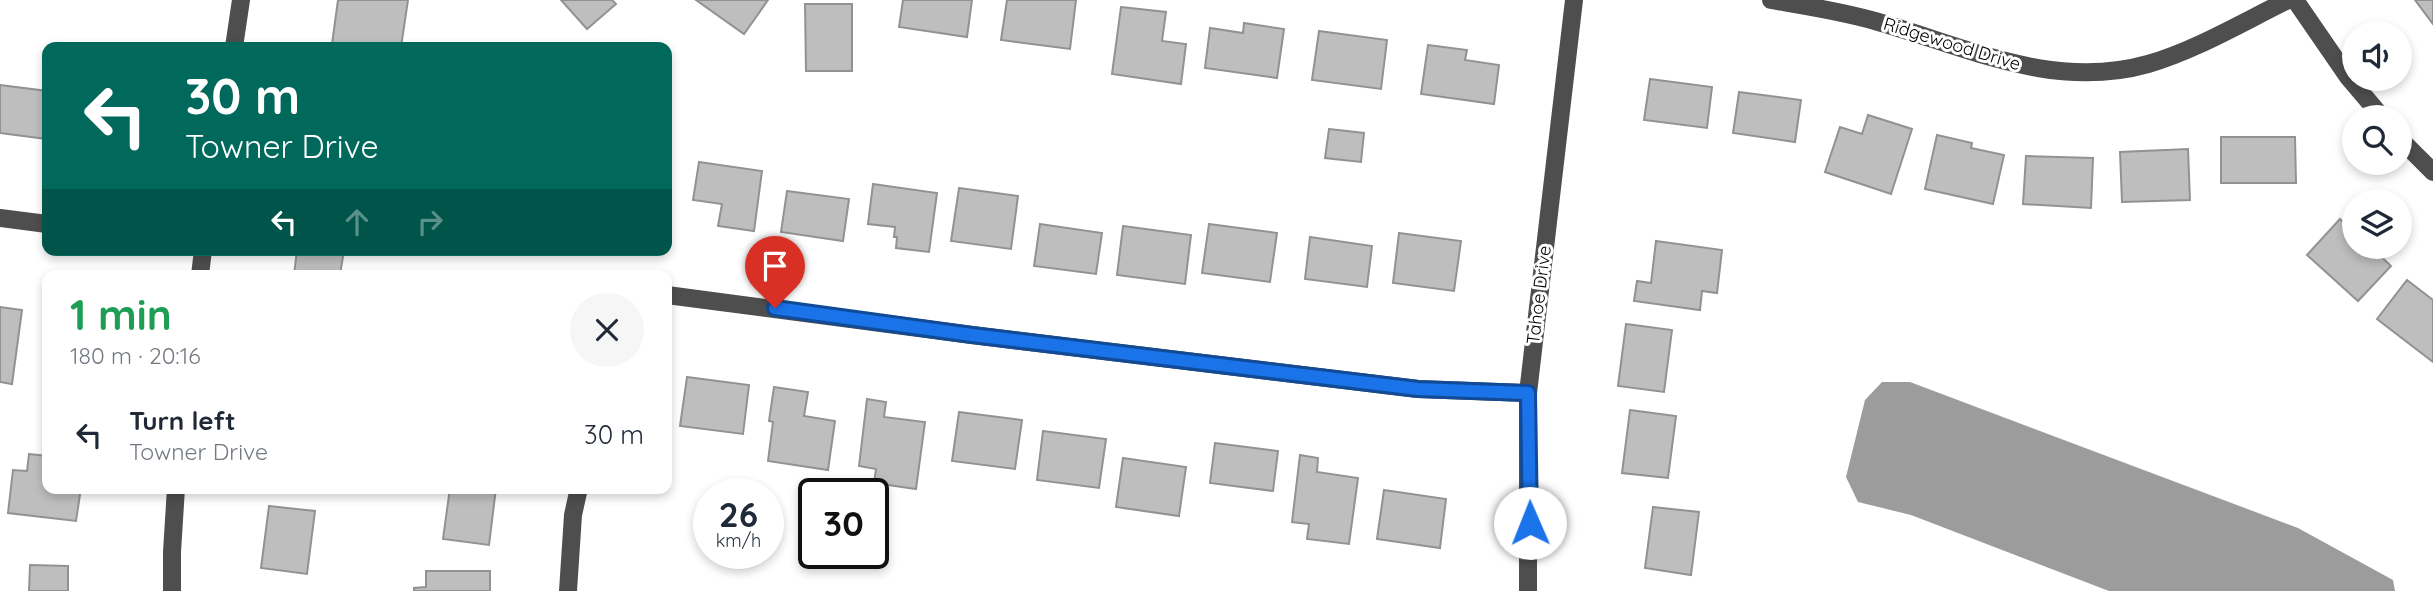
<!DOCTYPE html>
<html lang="en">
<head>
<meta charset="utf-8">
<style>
  :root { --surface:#fff; --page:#f6f6f7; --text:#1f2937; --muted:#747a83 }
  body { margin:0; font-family:Quicksand,sans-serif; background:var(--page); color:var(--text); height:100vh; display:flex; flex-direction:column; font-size:26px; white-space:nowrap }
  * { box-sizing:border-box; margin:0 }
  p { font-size:23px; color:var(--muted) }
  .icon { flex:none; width:38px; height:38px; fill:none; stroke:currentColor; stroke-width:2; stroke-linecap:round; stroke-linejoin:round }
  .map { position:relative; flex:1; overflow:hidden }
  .sheet { position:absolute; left:42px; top:270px; width:630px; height:224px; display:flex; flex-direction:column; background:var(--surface); border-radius:14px; box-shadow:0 4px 10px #0003 }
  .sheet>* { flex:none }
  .banner { position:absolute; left:42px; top:42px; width:630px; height:214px; border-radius:14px; box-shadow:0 4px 10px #0003; background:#00695c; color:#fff; overflow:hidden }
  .controls { position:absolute; left:2342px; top:21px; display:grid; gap:14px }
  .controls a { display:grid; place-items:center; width:70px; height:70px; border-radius:50%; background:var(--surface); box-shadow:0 4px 10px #0003; font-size:35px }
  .speed { position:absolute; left:693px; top:478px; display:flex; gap:14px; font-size:35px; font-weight:700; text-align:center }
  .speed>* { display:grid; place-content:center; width:91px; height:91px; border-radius:50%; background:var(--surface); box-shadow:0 4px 10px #0003; line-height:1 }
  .speed small { font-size:18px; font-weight:400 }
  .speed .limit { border:4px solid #111; border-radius:10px; background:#fff; color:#111 }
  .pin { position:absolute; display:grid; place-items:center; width:60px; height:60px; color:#fff; margin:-72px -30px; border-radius:50% 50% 50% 0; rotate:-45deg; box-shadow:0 0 7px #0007 }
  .pin .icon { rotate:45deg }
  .me { position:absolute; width:77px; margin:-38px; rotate:359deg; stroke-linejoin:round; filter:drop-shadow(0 0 5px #0008) }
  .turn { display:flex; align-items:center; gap:24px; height:147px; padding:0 28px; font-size:32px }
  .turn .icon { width:91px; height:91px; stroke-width:2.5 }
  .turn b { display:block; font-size:49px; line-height:60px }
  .lanes { display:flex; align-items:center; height:66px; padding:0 28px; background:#0003; justify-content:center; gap:35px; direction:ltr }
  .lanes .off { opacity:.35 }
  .round { display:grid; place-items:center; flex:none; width:74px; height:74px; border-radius:37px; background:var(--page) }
  .summary { display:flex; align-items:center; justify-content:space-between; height:119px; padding:0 28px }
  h1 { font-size:42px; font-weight:700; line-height:52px; color:#1e9e55 }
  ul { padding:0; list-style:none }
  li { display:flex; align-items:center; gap:21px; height:91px; padding:0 28px }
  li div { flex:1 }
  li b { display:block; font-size:26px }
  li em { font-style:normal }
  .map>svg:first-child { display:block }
  .water { fill:#9c9c9c }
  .building { fill:#bebebe; stroke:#929292; stroke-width:2 }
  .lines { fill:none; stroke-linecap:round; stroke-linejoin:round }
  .minor { stroke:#4e4e4e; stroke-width:18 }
  .route-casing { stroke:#114b97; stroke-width:18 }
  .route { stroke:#1a73e8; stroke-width:12 }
  .labels { text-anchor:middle; stroke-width:6; stroke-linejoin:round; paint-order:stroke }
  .street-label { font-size:18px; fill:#000; stroke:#fff }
</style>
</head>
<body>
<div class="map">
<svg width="2433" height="591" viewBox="0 0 2433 591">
  <rect width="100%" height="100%" fill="#fff"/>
  <!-- water -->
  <path class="water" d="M1882,382H1910L2298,528L2393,580L2395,591H2109L1911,515L1858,502L1846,477L1865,400Z"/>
  <!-- building -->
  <path class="building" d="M338,0H408L401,47H355L332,44Z
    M561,0H612L616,4L587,29Z
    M696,0H768L744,34Z
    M903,0H972L967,37L899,27Z
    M1007,0H1076L1070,49L1001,40Z
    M2415,0H2433V24Z
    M805,4H852V71H806Z
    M1121,7L1166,12L1162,41L1186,44L1181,84L1112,74Z
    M1244,23L1284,29L1277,78L1205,68L1210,28L1243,33Z
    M1319,31L1387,40L1381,89L1312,80Z
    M1428,45L1467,50L1465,60L1499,65L1494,104L1421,94Z
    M1650,79L1712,87L1707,128L1644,120Z
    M0,85L47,91V139L0,133Z
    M1739,92L1801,100L1795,142L1733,133Z
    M1868,115L1912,129L1891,194L1825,172L1840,127L1862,134Z
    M1329,129L1364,133L1361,162L1325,158Z
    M1937,135L1972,143L1971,148L2004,155L1993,204L1925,189Z
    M2221,137H2295L2296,183H2221Z
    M2188,149L2190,200L2122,202L2120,152Z
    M2026,156L2093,158L2091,208L2023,204Z
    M699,162L762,171L754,231L718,226L722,204L693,200Z
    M873,184L937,193L929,252L896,248L897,237H894L895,227L868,224Z
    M959,188L1018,196L1011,249L951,241Z
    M787,191L849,199L843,241L781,232Z
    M2340,219L2354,231V247H2371L2391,266L2358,301L2307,255Z
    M1040,224L1102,233L1096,274L1034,266Z
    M1209,224L1277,233L1270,282L1202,273Z
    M1123,226L1191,235L1185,284L1117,275Z
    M1399,233L1461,241L1454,291L1393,283Z
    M1310,237L1372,246L1367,287L1305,279Z
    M1656,241L1722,250L1717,293L1702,291L1700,310L1634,301L1637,281L1651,283Z
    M297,250H344L340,275H294Z
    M2407,280L2433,300V362L2377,319Z
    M0,307L22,310L12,384L0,382Z
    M1626,324L1672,330L1664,392L1618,386Z
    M687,377L749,385L743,434L680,426Z
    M774,387L808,392L804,416L835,421L828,470L768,461L773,422L769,421Z
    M867,399L886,402L884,417L925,422L916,489L874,483L876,469L859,466Z
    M1630,410L1676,416L1668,478L1622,473Z
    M959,412L1022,420L1015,469L952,461Z
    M1043,431L1106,439L1099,488L1037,480Z
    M1215,443L1278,451L1273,491L1210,483Z
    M29,454L47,456V488H81L76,521L8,513L13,470L27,471Z
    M1300,455L1318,458L1317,472L1358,478L1349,544L1307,539L1309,524L1292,522Z
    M1123,458L1186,467L1179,516L1116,507Z
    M450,488H496L489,545L443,539Z
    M1384,490L1446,499L1440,548L1377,539Z
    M269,506L315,511L307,574L261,568Z
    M1653,507L1699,512L1691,575L1645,568Z
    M30,565L68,566V591H29Z
    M426,571H490V591H414V588L426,587Z"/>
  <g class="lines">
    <!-- minor -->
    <path class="minor" d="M1771,0C1806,6 1840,11 1875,21C1964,46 2053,91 2148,64C2196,50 2243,22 2288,0
      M2295,0L2348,77L2382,117
      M234,47L241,0
      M2399,138L2433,172
      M0,218L47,224
      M200,275L203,250
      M667,295L972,335L1418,389L1528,393
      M172,591V552L176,488
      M568,591L573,515L579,488
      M1528,591V393L1574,0"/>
  </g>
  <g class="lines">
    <!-- route casing -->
    <g class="route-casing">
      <path id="route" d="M775,308L972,335L1418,389L1528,393L1530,523"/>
    </g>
    <!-- route -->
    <use href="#route" class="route"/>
  </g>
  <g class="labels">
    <!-- street labels -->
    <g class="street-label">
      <text transform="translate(1952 44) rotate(17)" y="6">Ridgewood Drive</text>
      <text transform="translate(1539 295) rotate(-83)" y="6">Tahoe Drive</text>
    </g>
  </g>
</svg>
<div class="controls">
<a><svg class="icon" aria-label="sound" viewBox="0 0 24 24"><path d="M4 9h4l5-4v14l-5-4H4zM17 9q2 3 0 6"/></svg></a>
<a><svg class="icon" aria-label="search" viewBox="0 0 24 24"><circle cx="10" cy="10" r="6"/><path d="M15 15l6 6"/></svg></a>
<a><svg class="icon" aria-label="layers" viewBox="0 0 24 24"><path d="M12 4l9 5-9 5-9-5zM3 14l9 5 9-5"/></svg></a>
</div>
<div class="speed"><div>26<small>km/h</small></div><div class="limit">30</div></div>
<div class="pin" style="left:775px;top:308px;background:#d93025"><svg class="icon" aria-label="arrive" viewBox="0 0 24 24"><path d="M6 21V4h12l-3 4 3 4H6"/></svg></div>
<svg class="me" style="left:1530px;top:523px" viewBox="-20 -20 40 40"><circle r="19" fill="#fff"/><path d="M0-13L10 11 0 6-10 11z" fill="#1a73e8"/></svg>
<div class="banner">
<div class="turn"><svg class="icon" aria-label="left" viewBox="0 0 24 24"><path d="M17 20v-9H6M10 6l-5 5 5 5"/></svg><div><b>30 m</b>Towner Drive</div></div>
<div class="lanes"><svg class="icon" aria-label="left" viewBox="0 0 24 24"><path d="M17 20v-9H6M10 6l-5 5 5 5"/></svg><svg class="icon off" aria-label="ahead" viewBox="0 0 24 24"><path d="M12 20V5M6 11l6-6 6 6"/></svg><svg class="icon off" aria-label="right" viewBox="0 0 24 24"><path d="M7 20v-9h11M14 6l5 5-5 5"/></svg></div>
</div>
<section class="sheet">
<div class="summary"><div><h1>1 min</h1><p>180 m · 20:16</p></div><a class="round"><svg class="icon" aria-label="close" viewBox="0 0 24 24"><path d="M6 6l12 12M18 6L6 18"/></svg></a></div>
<ul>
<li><svg class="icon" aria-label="left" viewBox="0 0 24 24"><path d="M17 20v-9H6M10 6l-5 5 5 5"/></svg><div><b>Turn left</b><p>Towner Drive</p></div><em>30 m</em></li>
</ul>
</section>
</div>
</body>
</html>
